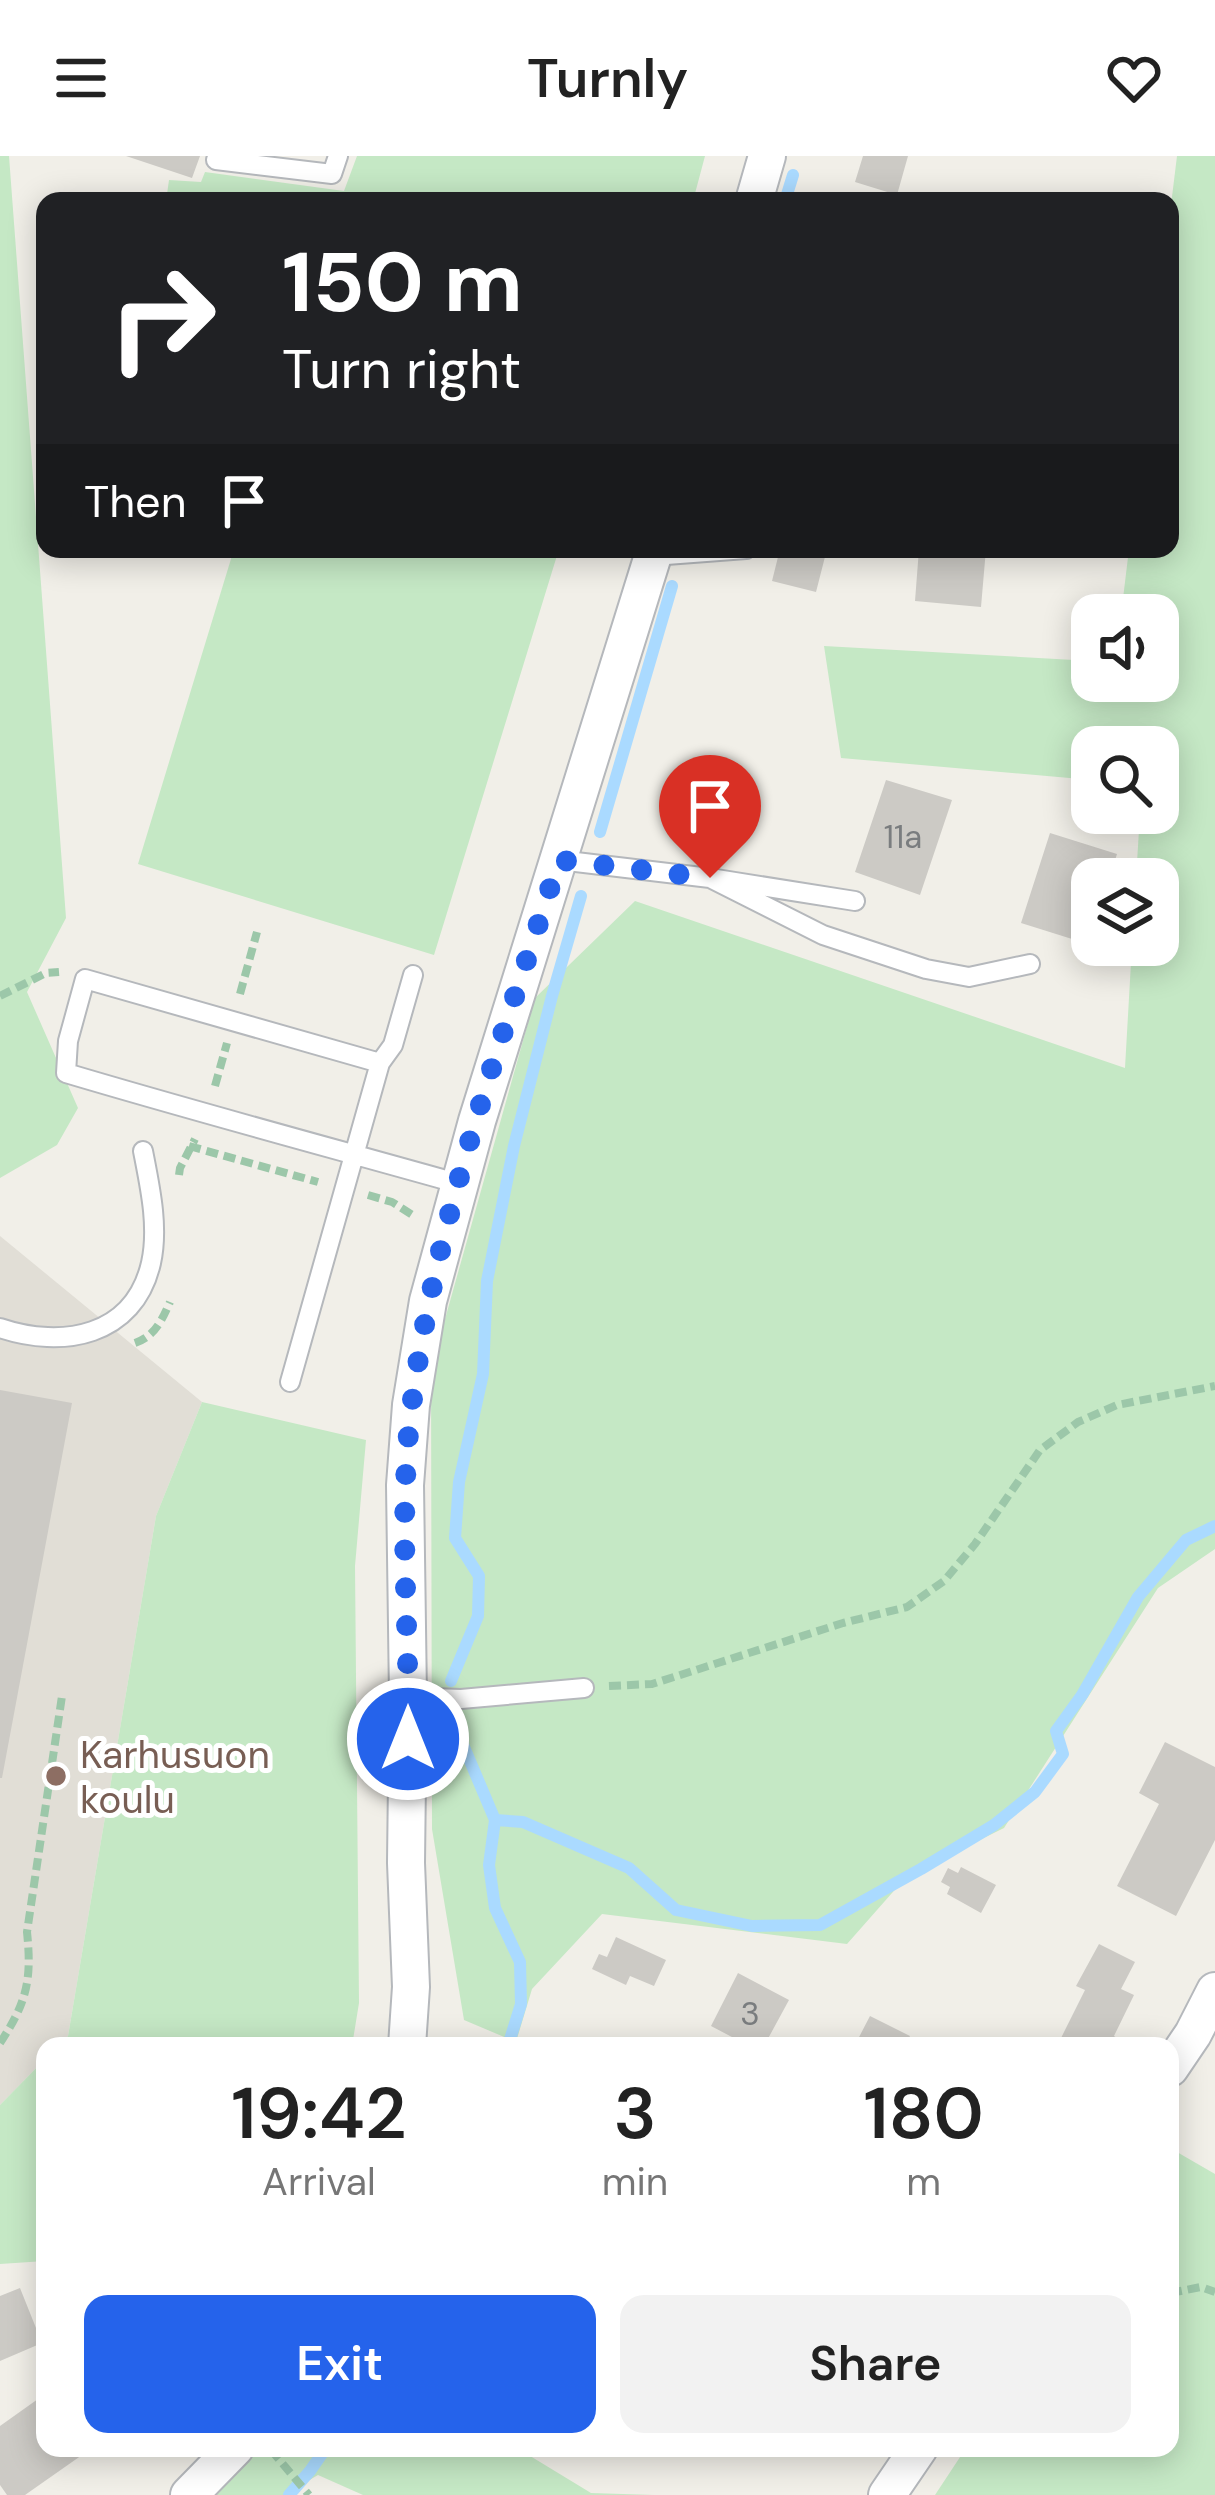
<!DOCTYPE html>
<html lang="en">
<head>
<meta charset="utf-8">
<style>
  :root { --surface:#fff; --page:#f2f2f2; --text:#222; --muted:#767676; --accent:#2563eb }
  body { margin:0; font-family:"DM Sans",sans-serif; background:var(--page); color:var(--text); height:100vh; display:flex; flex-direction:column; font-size:45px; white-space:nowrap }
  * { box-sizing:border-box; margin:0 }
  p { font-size:39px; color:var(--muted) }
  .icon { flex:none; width:66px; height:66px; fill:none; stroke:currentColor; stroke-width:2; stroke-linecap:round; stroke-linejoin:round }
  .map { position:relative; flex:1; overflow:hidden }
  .panel { position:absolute; left:36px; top:1881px; width:1143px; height:420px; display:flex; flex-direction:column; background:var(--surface); border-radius:24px; box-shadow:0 6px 30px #0003 }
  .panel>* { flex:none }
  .banner { position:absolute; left:36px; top:36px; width:1143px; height:366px; border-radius:24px; box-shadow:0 6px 30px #0003; background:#202124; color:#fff; overflow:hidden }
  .fabs { position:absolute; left:1071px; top:438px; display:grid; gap:24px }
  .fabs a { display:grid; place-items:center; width:108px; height:108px; border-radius:24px; background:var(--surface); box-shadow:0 6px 30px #0003; font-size:60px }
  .pin { position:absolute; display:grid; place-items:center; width:102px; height:102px; color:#fff; margin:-123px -51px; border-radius:50% 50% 50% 0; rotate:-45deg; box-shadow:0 0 12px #0007 }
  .pin .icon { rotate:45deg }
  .me { position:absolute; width:132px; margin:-66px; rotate:0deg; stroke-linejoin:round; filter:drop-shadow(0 0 9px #0008) }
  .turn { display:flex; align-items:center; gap:42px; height:252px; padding:0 48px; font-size:54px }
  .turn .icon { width:156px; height:156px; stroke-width:2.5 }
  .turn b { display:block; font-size:84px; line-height:102px }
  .then { display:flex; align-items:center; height:114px; padding:0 48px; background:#0003; gap:24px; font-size:45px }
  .eta { display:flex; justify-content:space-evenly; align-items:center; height:204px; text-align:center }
  .eta b { font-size:72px; font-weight:600; line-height:84px }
  .cta { display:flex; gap:24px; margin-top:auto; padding:24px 48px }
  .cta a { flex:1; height:138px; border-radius:24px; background:var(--accent); color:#fff; font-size:48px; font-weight:600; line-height:138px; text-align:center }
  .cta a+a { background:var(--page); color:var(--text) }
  header { display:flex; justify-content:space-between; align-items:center; height:156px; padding:0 48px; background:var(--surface); font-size:54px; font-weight:600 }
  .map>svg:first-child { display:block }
  .education { fill:#e1ded6 }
  .green { fill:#c5e8c5 }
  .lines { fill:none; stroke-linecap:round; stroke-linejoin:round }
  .stream { stroke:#aadaff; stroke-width:12 }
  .building { fill:#cccac5 }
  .service-casing { stroke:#b5b8bc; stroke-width:22 }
  .minor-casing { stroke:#b5b8bc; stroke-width:40 }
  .path { stroke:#9cc7a9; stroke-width:8; stroke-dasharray:12 6; stroke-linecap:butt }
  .service { stroke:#fff; stroke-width:18 }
  .minor { stroke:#fff; stroke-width:36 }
  .route { stroke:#2563eb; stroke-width:21; stroke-dasharray:0 37.8 }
  .education-dot { fill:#8d6e63; stroke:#fff; stroke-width:4.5 }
  .labels { text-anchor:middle; stroke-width:10; stroke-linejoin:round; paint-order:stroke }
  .number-label { font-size:33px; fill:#7a7d7f }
  .education-label { font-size:39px; fill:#785e54; stroke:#fff; text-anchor:start }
</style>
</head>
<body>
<header><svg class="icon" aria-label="menu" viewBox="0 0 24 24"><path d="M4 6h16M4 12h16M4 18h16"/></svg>Turnly<svg class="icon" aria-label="heart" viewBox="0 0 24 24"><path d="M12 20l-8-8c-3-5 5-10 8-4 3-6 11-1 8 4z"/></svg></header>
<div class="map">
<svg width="1215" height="2339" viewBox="0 0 1215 2339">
  <rect width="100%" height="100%" fill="#f1efe8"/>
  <!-- education -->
  <path class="education" d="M0,1080L202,1246L156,1360L68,1880L58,1890H45V1903L0,1949Z"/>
  <!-- green -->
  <path class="green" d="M0,0H9L66,762L27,836L78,952L57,989L0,1022Z
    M357,0H705L693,45H166L169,24L201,26L205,16L344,35Z
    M1177,0H1215V1393L1158,1432L1004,1672L907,1720L847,1788L602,1758L532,1833L516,1886L464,1864L432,1673L431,1213L535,842L635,745L1125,912L1132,789H1158V723H1136L1140,657H1158V591H1092V624L841,602L824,490L1092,505V525H1158V459H1121L1129,393H1170V57Z
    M234,393H559L434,799L138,708Z
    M202,1246L366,1284L355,1410L359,1847L352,1890H58L68,1880L156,1360Z
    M45,1903V2105L0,2108V1949Z
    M1170,1992L1215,2018V2339H935L966,2292H1170Z
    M260,2292H517L591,2337L654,2339H363L318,2319L284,2339H211Z"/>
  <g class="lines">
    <!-- stream -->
    <path class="stream" d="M785,45L793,19
      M600,676L672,430
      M451,1525L478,1460L479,1420L455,1382L459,1326L483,1218L487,1125L514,990L552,840L581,740
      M456,1572L495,1664L489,1709L495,1752L520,1806L521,1848L508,1890
      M495,1664L523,1666L629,1712L676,1754L752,1770L820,1769L921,1713L994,1669L1035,1636L1063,1598L1056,1575L1082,1539L1138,1441L1186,1384L1215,1370
      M289,2339L310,2315L326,2292"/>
  </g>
  <!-- building -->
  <path class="building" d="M126,0H200L192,22Z
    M863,0H908L897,39L855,26Z
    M780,393H827L816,436L772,425Z
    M919,393H986L981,451L915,445Z
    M886,624L952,644L920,739L855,716Z
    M1050,677L1117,698L1109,723H1092V775L1088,788L1021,767Z
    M0,1234L72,1247L2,1622H0Z
    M1165,1586L1215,1611V1684L1176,1760L1117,1730L1159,1648L1139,1637Z
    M961,1711L996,1729L981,1757L947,1738L950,1731L941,1726L948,1712L958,1717Z
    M616,1781L666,1804L654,1830L630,1820L626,1829L592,1813L599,1798L607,1801Z
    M1099,1788L1135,1806L1121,1833L1134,1839L1114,1880L1118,1883L1115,1890H1078L1061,1882L1085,1834L1076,1830Z
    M738,1817L789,1844L764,1890H749L711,1870Z
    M870,1860L910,1880L905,1890H867L857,1885Z
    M20,2132L42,2187L0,2205V2140Z
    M45,2238V2292H92L25,2339H7L0,2329V2270Z"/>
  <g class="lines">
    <!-- service casing -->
    <g class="service-casing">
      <path id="service" d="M216,4L332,18L338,0
        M653,400L746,393
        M559,704L710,722L855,745
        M710,722L823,779L926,813L969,821L1030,808
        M380,907L393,889L413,819
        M0,1172C62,1193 134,1181 151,1107C159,1071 150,1031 143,995
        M290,1226C320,1120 350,1013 380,907L85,823L68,885L66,917C197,956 328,991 460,1028
        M408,1541L461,1543L584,1532"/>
    </g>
    <!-- minor casing -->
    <g class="minor-casing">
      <path id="minor" d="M754,45L767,0
        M407,1890L411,1831L406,1707L408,1541L405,1329L411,1249L428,1145L477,965L655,393
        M1170,1912L1193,1878L1215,1835
        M189,2339L235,2292
        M887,2339L919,2292"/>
    </g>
    <!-- path -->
    <path class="path" d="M240,838L257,776
      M0,840L46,817L59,816
      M215,930L227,887
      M189,990L318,1026
      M179,1019L180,1012L195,983
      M368,1039L392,1046L414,1060
      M135,1187C155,1180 162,1164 170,1146
      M609,1530L652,1528L843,1467L907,1451L944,1425L975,1388L1040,1294L1078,1266L1117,1249L1215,1230
      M0,1887C27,1846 32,1824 27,1776L62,1540
      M1170,2137L1201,2131L1215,2136
      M271,2294L309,2339"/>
    <!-- service -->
    <use href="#service" class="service"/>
    <!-- minor -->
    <use href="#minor" class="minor"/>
  </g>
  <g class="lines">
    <!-- route -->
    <path class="route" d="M408,1583C410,1471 397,1358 412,1247C436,1062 503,880 559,704L710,722"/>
  </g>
  <!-- markers -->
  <circle class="education-dot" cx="56" cy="1620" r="12"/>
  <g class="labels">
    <!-- number labels -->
    <g class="number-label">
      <text x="903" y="692">11a</text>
      <text x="750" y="1869">3</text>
    </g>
    <!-- education labels -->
    <g class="education-label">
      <text x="80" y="1612">Karhusuon<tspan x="80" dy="45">koulu</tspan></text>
    </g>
  </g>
</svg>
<div class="fabs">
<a><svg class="icon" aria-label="sound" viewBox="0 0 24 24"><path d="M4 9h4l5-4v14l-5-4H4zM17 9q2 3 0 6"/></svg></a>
<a><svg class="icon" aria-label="search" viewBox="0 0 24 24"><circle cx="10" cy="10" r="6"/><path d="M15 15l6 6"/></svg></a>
<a><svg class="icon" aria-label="layers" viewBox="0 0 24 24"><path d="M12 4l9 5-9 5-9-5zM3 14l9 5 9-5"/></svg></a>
</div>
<div class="pin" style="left:710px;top:722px;background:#d93025"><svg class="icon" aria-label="arrive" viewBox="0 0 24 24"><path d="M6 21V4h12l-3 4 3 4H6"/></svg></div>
<svg class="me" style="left:408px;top:1583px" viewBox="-20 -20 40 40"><circle r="17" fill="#2563eb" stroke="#fff" stroke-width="3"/><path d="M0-11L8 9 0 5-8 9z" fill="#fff"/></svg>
<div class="banner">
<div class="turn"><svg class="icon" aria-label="right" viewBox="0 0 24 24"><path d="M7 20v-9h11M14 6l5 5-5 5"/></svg><div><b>150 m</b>Turn right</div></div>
<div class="then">Then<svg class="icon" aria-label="arrive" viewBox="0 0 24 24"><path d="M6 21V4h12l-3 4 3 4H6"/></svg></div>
</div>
<section class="panel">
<div class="eta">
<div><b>19:42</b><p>Arrival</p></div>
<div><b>3</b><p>min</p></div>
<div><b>180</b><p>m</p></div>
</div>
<div class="cta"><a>Exit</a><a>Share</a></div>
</section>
</div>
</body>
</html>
